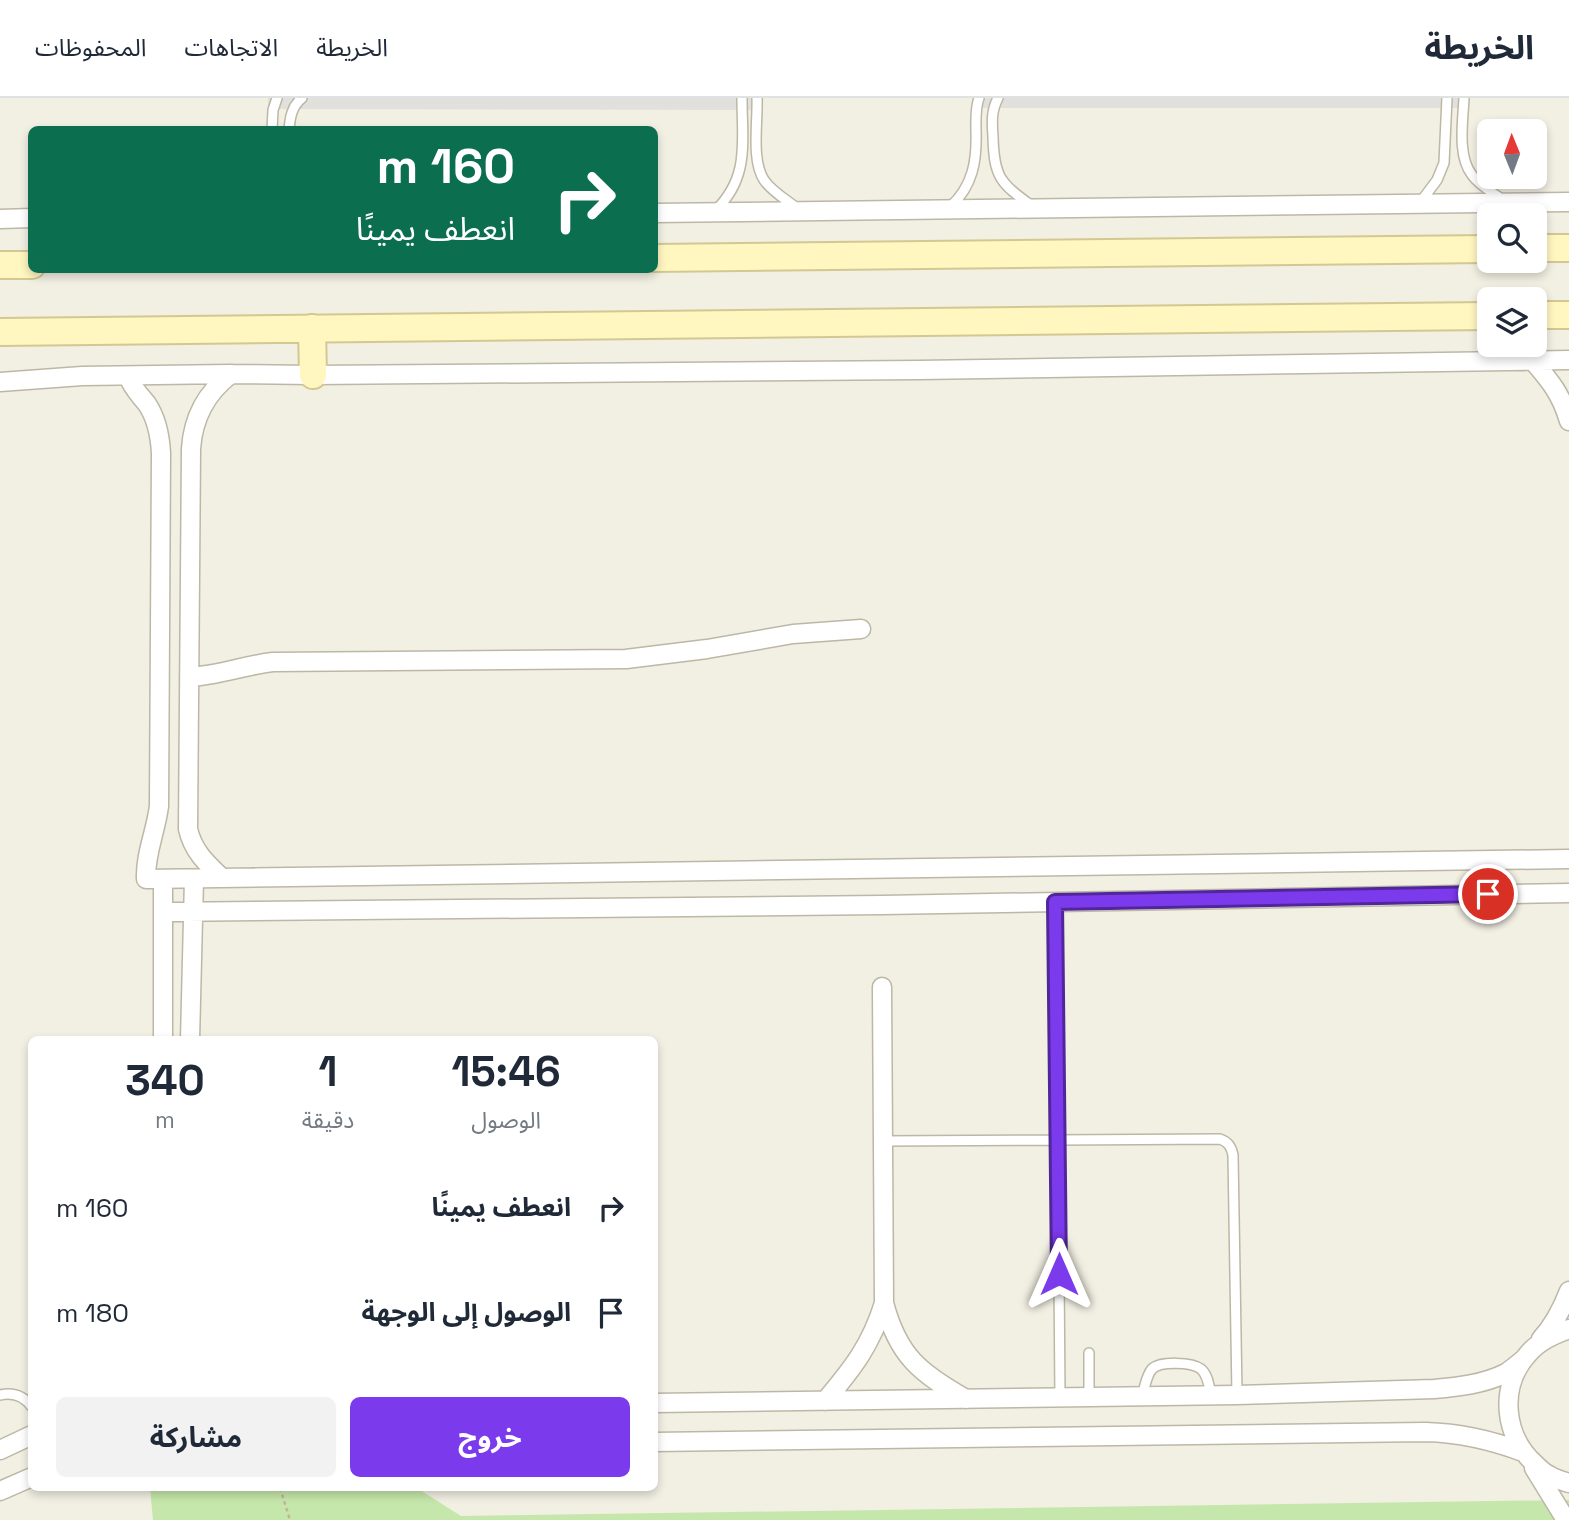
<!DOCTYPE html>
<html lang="ar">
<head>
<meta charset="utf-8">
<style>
  :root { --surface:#fff; --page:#f2f2f3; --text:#1f2937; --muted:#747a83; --line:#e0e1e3; --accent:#7c3aed }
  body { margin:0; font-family:"Space Grotesk","Noto Sans Arabic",sans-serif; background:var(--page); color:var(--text); direction:rtl; height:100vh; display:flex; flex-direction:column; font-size:26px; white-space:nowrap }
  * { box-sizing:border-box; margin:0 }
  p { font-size:23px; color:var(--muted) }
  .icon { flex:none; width:38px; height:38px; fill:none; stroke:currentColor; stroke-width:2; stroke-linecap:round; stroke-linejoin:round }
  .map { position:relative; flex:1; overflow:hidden; direction:ltr }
  .sheet { position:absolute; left:28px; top:938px; width:630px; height:455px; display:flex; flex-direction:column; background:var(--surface); border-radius:10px; box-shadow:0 4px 10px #0003; direction:rtl }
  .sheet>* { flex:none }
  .hud { position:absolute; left:28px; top:28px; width:630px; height:147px; border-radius:10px; box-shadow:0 4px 10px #0003; direction:rtl; background:#0b6e4f; color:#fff; overflow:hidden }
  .needle { width:46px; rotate:359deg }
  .buttons { position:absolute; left:1477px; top:21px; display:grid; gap:14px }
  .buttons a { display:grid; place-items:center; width:70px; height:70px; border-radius:10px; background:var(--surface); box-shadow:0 4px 10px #0003; font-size:35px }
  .pin { position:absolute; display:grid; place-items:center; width:60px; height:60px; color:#fff; margin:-30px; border:4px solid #fff; border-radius:50%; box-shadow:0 2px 7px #0007 }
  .me { position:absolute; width:77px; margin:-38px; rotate:0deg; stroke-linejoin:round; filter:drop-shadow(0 0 5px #0008) }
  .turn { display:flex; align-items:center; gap:24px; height:147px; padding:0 28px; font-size:32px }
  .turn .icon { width:91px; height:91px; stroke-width:2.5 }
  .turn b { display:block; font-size:49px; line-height:60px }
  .eta { display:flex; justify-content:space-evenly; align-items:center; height:119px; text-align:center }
  .eta b { font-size:42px; font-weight:700; line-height:49px }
  .primary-button { display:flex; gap:14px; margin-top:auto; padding:14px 28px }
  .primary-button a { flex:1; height:80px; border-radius:10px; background:var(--accent); color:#fff; font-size:28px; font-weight:700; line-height:80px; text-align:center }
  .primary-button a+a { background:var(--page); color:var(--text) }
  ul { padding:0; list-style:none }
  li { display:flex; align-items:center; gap:21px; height:105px; padding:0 28px }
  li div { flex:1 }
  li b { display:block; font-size:26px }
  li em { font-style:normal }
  header { display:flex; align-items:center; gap:42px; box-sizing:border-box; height:98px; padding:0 35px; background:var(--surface); border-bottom:2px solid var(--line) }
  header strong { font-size:33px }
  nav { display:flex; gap:38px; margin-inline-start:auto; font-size:24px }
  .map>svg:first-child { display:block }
  .green { fill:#c6e7ab }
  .parking { fill:#e2e0dc }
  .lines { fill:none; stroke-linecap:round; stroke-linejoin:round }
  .lane-casing { stroke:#bdb7a6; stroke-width:12 }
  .street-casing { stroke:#bdb7a6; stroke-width:21 }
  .secondary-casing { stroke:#d3c892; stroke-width:30 }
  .path { stroke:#bfb597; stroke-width:2.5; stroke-dasharray:3.5 3.5; stroke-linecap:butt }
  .lane { stroke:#fff; stroke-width:9 }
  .street { stroke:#fff; stroke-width:18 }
  .secondary { stroke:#fff6c0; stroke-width:26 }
  .route-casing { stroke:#51269a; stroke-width:18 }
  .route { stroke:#7c3aed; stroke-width:12 }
</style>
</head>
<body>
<header>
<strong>الخريطة</strong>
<nav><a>الخريطة</a><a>الاتجاهات</a><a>المحفوظات</a></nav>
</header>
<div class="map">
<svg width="1569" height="1422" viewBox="0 0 1569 1422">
  <rect width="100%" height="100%" fill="#f2efe3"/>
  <!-- green -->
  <path class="green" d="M150,1390H417L461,1418L1569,1402V1422H153Z"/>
  <!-- parking -->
  <path class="parking" d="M268,0H758V12L268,11Z
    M978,0H1469V10H978Z"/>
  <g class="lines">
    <!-- lane casing -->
    <g class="lane-casing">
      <path id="lane" d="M757,0C758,24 751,62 764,82C772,94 787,102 798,111
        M998,0C991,13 992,25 993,39C994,79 1000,85 1032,108
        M1464,0C1463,23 1457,58 1472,77C1479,87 1492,94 1503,102
        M272,32L273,12L277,0
        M289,32C290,19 292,8 302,0
        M1419,106L1437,82L1444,65L1447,0
        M950,109C973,88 977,63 976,33C976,22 975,11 979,0
        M715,113C750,79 742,44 742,0
        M1056,804L1060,1299
        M883,1043L1220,1041C1228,1044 1231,1048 1233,1057L1237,1297
        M1089,1255V1298
        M0,1297C13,1294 24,1298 32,1309
        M1142,1298C1145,1289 1146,1278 1152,1271C1160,1263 1192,1264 1201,1271C1208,1277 1209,1288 1211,1297"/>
    </g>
    <!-- street casing -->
    <g class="street-casing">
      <path id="street" d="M654,115L1569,104
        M0,121L32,120
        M1533,263C1551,284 1561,296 1569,323
        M128,278C132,290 140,297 147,306C157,321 160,337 161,355L159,708C156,733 145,756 146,781L1569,761
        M0,284L82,278L231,276L313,277L919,272L1569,262
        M189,579C218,578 245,567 273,564L626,561L707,551L793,536L861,531
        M222,780C206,765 193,753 188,731L191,351C193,319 206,295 231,276
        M163,814L882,807L1569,795
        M882,889L884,1205C898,1258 920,1275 966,1301
        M163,942V781
        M190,942L194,781
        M1569,1231C1553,1237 1539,1243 1528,1256C1498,1289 1504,1339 1536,1367C1540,1371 1544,1375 1549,1377C1555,1381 1562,1383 1569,1385
        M1541,1241C1554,1227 1562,1211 1569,1193
        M825,1303C853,1270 871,1247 884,1205
        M654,1305L1237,1297L1434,1291C1458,1289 1484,1286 1506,1275C1512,1271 1518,1266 1524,1261
        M654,1344L1426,1334C1460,1335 1491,1342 1523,1354
        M0,1352L32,1337
        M1534,1370L1566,1422
        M0,1393L32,1379"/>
    </g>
    <!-- secondary casing -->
    <g class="secondary-casing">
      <path id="secondary" d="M1535,150H1569
        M654,160L1489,151
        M0,167H32
        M1535,217H1569
        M312,230L313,277
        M0,234L1489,218"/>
    </g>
    <!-- path -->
    <path class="path" d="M280,1390L290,1422"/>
    <!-- lane -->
    <use href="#lane" class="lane"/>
    <!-- street -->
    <use href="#street" class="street"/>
    <!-- secondary -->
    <use href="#secondary" class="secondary"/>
  </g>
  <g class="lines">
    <!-- route casing -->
    <g class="route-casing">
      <path id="route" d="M1059,1176L1055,804L1488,796"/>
    </g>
    <!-- route -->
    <use href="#route" class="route"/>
  </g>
</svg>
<div class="buttons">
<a><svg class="needle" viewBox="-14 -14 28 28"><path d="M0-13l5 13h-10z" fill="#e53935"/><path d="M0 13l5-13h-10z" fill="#747a83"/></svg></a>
<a><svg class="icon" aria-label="search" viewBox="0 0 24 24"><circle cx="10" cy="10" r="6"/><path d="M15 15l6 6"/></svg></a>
<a><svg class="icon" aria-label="layers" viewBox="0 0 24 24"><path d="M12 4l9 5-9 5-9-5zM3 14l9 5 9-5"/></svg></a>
</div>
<div class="pin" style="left:1488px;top:796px;background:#d93025"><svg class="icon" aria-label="arrive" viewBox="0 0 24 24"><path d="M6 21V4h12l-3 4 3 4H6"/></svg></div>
<svg class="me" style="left:1059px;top:1176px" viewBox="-20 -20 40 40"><path d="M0-17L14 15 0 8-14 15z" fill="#7c3aed" stroke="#fff" stroke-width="4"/></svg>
<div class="hud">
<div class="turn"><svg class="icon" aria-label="right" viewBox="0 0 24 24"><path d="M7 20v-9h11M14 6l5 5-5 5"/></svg><div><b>160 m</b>انعطف يمينًا</div></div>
</div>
<section class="sheet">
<div class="eta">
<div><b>15:46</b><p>الوصول</p></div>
<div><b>1</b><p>دقيقة</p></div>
<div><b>340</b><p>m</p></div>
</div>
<ul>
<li><svg class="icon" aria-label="right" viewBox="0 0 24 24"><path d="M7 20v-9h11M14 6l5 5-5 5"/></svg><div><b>انعطف يمينًا</b></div><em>160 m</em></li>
<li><svg class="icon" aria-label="arrive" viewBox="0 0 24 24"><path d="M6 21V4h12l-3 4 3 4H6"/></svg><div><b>الوصول إلى الوجهة</b></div><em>180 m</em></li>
</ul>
<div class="primary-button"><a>خروج</a><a>مشاركة</a></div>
</section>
</div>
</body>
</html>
